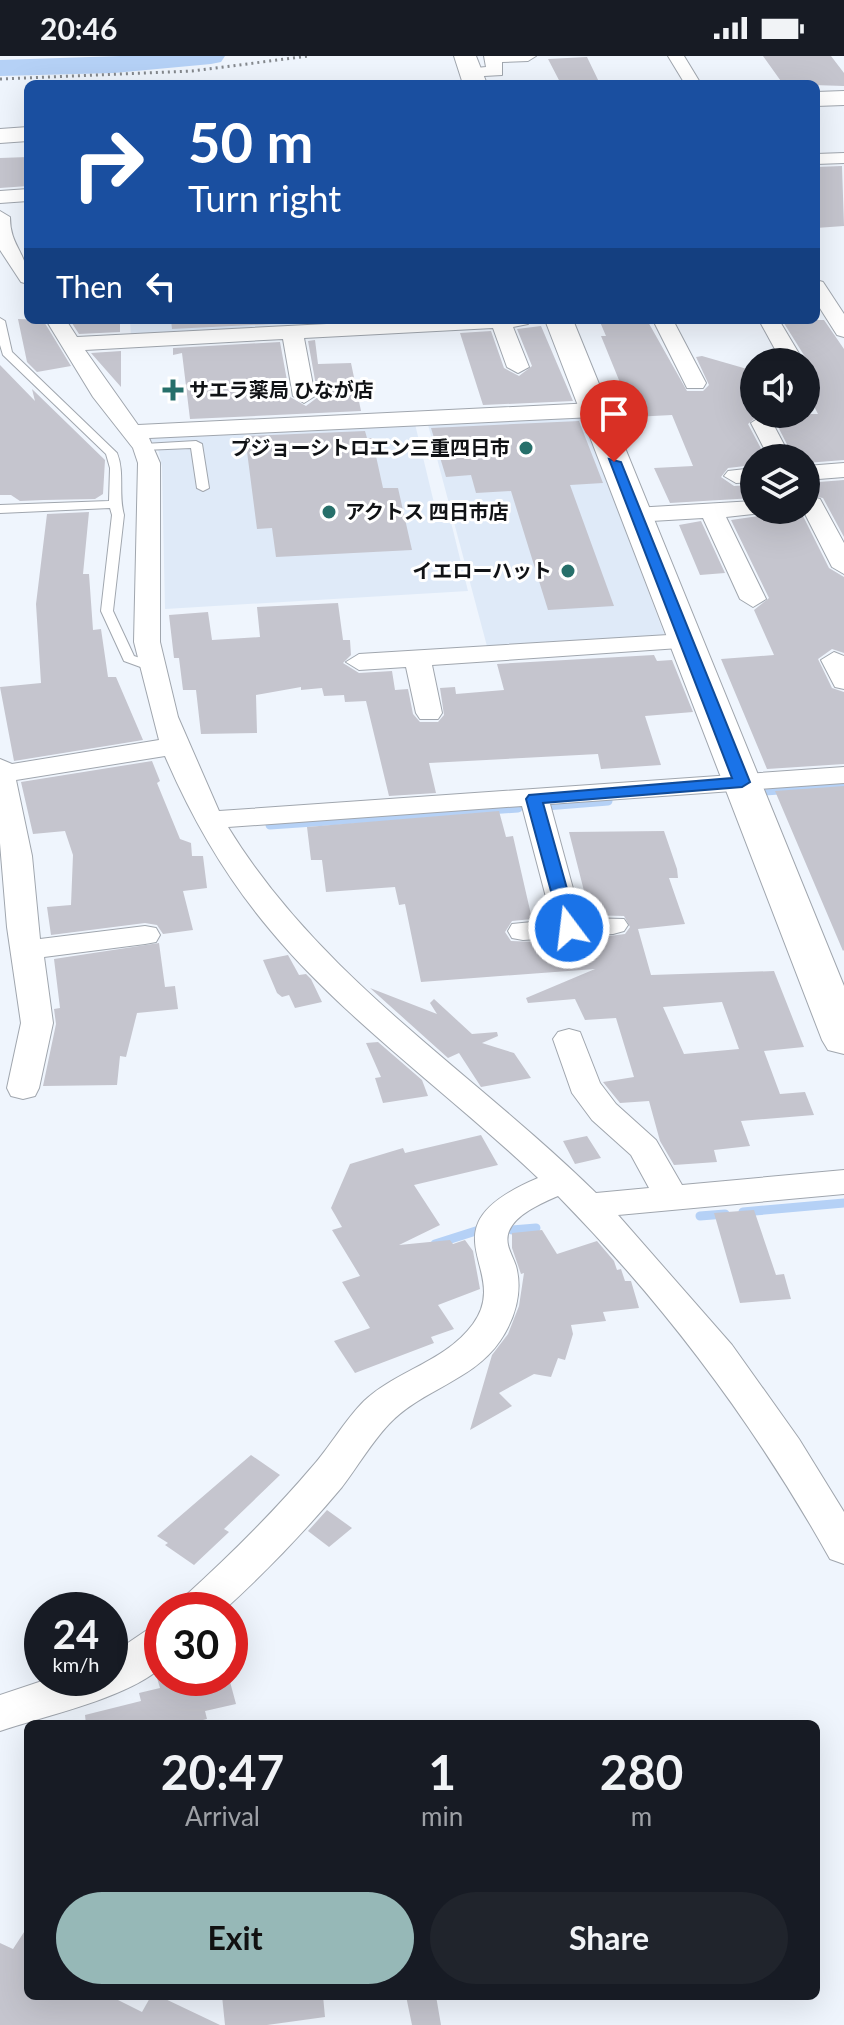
<!DOCTYPE html>
<html lang="en">
<head>
<meta charset="utf-8">
<style>
  :root { --surface:#171b24; --page:#20242c; --text:#f1f3f6; --muted:#9ea1a6; --accent:#96b8b7 }
  body { margin:0; font-family:Lato,"Noto Sans JP",sans-serif; background:var(--page); color:var(--text); height:100vh; display:flex; flex-direction:column; font-size:30px; white-space:nowrap }
  * { box-sizing:border-box; margin:0 }
  p { font-size:26px; color:var(--muted) }
  .icon { flex:none; width:44px; height:44px; fill:none; stroke:currentColor; stroke-width:2; stroke-linecap:round; stroke-linejoin:round }
  .map { position:relative; flex:1; overflow:hidden }
  .panel { position:absolute; left:24px; top:1664px; width:796px; height:280px; display:flex; flex-direction:column; background:var(--surface); border-radius:12px; box-shadow:0 8px 32px #0002 }
  .panel>* { flex:none }
  .guide { position:absolute; left:24px; top:24px; width:796px; height:244px; border-radius:12px; box-shadow:0 8px 32px #0002; background:#1a4fa0; color:#fff; overflow:hidden }
  .controls { position:absolute; left:740px; top:292px; display:grid; gap:16px }
  .controls a { display:grid; place-items:center; width:80px; height:80px; border-radius:50%; background:var(--surface); box-shadow:0 8px 32px #0002; font-size:40px }
  .speed { position:absolute; left:24px; top:1536px; display:flex; gap:16px; font-size:40px; font-weight:700; text-align:center }
  .speed>* { display:grid; place-content:center; width:104px; height:104px; border-radius:50%; background:var(--surface); box-shadow:0 8px 32px #0002; line-height:1 }
  .speed small { font-size:20px; font-weight:400 }
  .speed .limit { border:12px solid #d22; background:#fff; color:#111 }
  .pin { position:absolute; display:grid; place-items:center; width:68px; height:68px; color:#fff; margin:-82px -34px; border-radius:50% 50% 50% 0; rotate:-45deg; box-shadow:0 0 8px #0007 }
  .pin .icon { rotate:45deg }
  .me { position:absolute; width:88px; margin:-44px; rotate:345deg; stroke-linejoin:round; filter:drop-shadow(0 0 6px #0008) }
  .turn { display:flex; align-items:center; gap:28px; height:168px; padding:0 32px; font-size:36px }
  .turn .icon { width:104px; height:104px; stroke-width:2.5 }
  .turn b { display:block; font-size:56px; line-height:68px }
  .then { display:flex; align-items:center; height:76px; padding:0 32px; background:#0003; gap:16px; font-size:30px }
  .eta { display:flex; justify-content:space-evenly; align-items:center; height:136px; text-align:center }
  .eta b { font-size:48px; font-weight:700; line-height:56px }
  .cta { display:flex; gap:16px; margin-top:auto; padding:16px 32px }
  .cta a { flex:1; height:92px; border-radius:48px; background:var(--accent); color:#111; font-size:32px; font-weight:700; line-height:92px; text-align:center }
  .cta a+a { background:var(--page); color:var(--text) }
  .status { display:flex; justify-content:space-between; align-items:center; height:56px; padding:0 40px; background:var(--surface); direction:ltr }
  .status svg { height:22px; fill:currentColor }
  .map>svg:first-child { display:block }
  .built { fill:#dfeaf8 }
  .lines { fill:none; stroke-linecap:round; stroke-linejoin:round }
  .stream-far1 { stroke:#b5d1f6; stroke-width:7 }
  .stream { stroke:#b5d1f6; stroke-width:9 }
  .river { fill:#b5d1f6; fill-rule:evenodd }
  .building { fill:#c5c5ce; fill-rule:evenodd }
  .lane-casing { stroke:#a0a6ae; stroke-width:2 }
  .street-casing { stroke:#a0a6ae; stroke-width:2 }
  .secondary-casing { stroke:#a0a6ae; stroke-width:2 }
  .path { stroke:#85898e; stroke-width:3; stroke-dasharray:2 4; stroke-linecap:butt }
  .lane { fill:#fff; fill-rule:evenodd }
  .street { fill:#fff; fill-rule:evenodd }
  .secondary { fill:#fff; fill-rule:evenodd }
  .route { fill:#1a73e8; stroke:#114b97; stroke-width:2 }
  .poi-dot { fill:#266f6a; stroke:#fff; stroke-width:3 }
  .labels { text-anchor:middle; stroke-width:6; stroke-linejoin:round; paint-order:stroke }
  .far-poi-label { font-size:20px; font-weight:bold; fill:#111316; stroke:#fff; text-anchor:start }
</style>
</head>
<body>
<div class="status"><b>20:46</b><svg viewBox="0 0 49 12"><path d="M0 12V9h3v3zM5 12V6h3v6zM10 12V3h3v9zM15 12V0h3v12zM26 1h20v11H26zM47 4h2v5h-2z"/></svg></div>
<div class="map">
<svg width="844" height="1969" viewBox="0 0 844 1969">
  <rect width="100%" height="100%" fill="#eff5fd"/>
  <!-- built -->
  <path class="built" d="M130,264H450L131,281Z
    M582,357L666,583L488,594L427,365Z
    M415,368L434,447L447,450L468,535L165,553L162,411L159,396L147,378Z"/>
  <g class="lines">
    <!-- stream-far1 -->
    <path class="stream-far1" d="M806,732L844,729"/>
    <!-- stream -->
    <path class="stream" d="M765,735L832,730
      M546,750L608,745
      M270,769L518,752
      M743,1156L844,1147
      M700,1160L725,1158
      M512,1174L536,1172
      M435,1188L479,1174"/>
    <!-- river -->
    <path class="river" d="M120,0H225L221,6L211,8L114,17L0,20V4Z"/>
  </g>
  <!-- building -->
  <path class="building" d="M763,0H831L844,17V30L783,28Z
    M587,1L600,28H561L548,3Z
    M28,101V130L0,132V102Z
    M842,110L844,170L816,172V111Z
    M18,263L43,264L71,310L37,316L27,306Z
    M70,264H120V276L79,278Z
    M171,264H312V266L172,273Z
    M647,264L687,335H703L709,329L696,301L702,300L754,315V358H760L748,368L766,402H754V409L728,412L721,421L734,430L754,429V442L670,447L654,412L693,410L672,359L634,361L601,280H606L600,266Z
    M782,264H824L844,293V404L806,407V402H794L773,361L766,358H818L806,335L807,304Z
    M541,270L573,345L483,349L460,277L491,275L504,312L519,320L532,310L517,273Z
    M315,284L318,308L351,307L361,355L190,363L182,297L173,299V292L280,286L290,341L306,350L318,341L308,285Z
    M121,295V331L91,297Z
    M0,309L35,345L32,333L105,404L103,438L95,443L44,444L20,445L11,439H0Z
    M579,365L603,427L570,429L614,550L548,554L511,435L476,437L471,419L446,421L431,372Z
    M365,375L367,382H372L383,432H398L412,494L276,501L272,472L257,473L245,380Z
    M844,424V481L823,442L806,439V427Z
    M800,454L829,512L844,521V597L832,593L818,603L832,632L844,636V708L767,713L721,603L774,599L754,554L769,542L731,464Z
    M89,456L83,518H89L93,574L101,573L108,621H116L143,684L14,705L0,631L41,627L36,548L47,458Z
    M701,465L725,517L700,519L679,469Z
    M338,547L343,584H350L351,599L343,607L359,617L392,615L395,634L408,633L413,658L420,666H438L444,659L440,632L455,631L456,638L504,634L497,608L654,599L657,605L672,604L693,656L645,660L661,709L601,713L598,698L429,707L436,737L389,740L366,645L345,646L344,639L324,640L322,632L301,634V631L256,639L257,677L201,678L196,634H183L179,602H174L169,559L208,556L212,584L260,581L257,551Z
    M152,705L160,725L157,727L180,783L191,787L192,800H203L207,832L183,835L193,874L163,878L157,869L145,867L51,879L47,851L71,849L73,799L65,775L33,778L21,726Z
    M844,730V894L843,895L775,735Z
    M499,755L506,781L513,780L532,863L512,865L505,876L511,885L538,886L540,891L588,887L586,883L625,878L630,871L624,860L584,859L578,835H584L569,776L664,775L677,813L678,822H669L685,868L638,873L651,919L774,915L804,991L764,995L780,1038L805,1036L814,1059L741,1065L750,1090L714,1094L717,1106L674,1109L660,1085L649,1045L620,1047L603,1026L634,1021L616,962L585,964L575,943L528,947L526,942L595,913L421,926L405,848L399,849L395,831L326,836L322,804H311L307,771ZM722,946L739,993L684,998L663,951Z
    M159,887L165,931L175,930L178,953L137,957L126,1001L120,1000L117,1029L43,1030L56,968L54,953L60,952L54,903Z
    M288,899L299,919L306,918L311,923L322,946L295,952L289,939L282,941L277,937L263,904Z
    M370,932L437,958L430,947L434,943L472,978L497,976L498,980L482,987L514,997L531,1022L481,1031L459,997L448,1002Z
    M378,986L422,1024L428,1040L383,1047L375,1022L381,1021L366,987Z
    M481,1079L498,1109L414,1129L440,1169L399,1189L450,1184L453,1188L465,1184L473,1195L480,1233L438,1249L454,1273L431,1281L434,1287L355,1317L334,1285L370,1272L342,1226L360,1220L332,1174L342,1171L331,1152L350,1108L403,1092L405,1097Z
    M587,1080L601,1102L575,1108L563,1085Z
    M754,1154L776,1219L784,1218L791,1243L740,1247L714,1157Z
    M542,1174L557,1198L597,1185L614,1205L617,1214L621,1213L625,1225H631L639,1252L603,1256L606,1265L571,1269L573,1278L565,1304L558,1302L551,1321L534,1318L499,1337L512,1350L470,1374L492,1299L508,1278L519,1250L524,1217L521,1218L512,1192V1177Z
    M251,1399L280,1419L224,1473L229,1476L194,1509L165,1489L168,1487L157,1480Z
    M327,1454L352,1472L329,1491L308,1475Z
    M157,1622H229L236,1648L205,1655L207,1663L187,1668H86L85,1659L141,1645L139,1637L160,1632Z
    M28,1870V1940H110L142,1956L151,1940H159L220,1969H0V1887L13,1893Z
    M222,1940H323L325,1961L267,1969H225Z
    M406,1940H436L441,1969H412Z"/>
  <g class="lines">
    <!-- lane casing -->
    <g class="lane-casing">
      <path id="lane" d="M0,262L5,265L12,296L117,397C125,417 118,438 124,459L113,555L134,600L156,607V613H146L124,605L101,555L112,459L110,452L0,457V449L109,445L110,412L106,398L3,299L0,289Z
        M196,385L202,388L209,432L203,435L197,432L191,392L144,394L138,391L144,388Z"/>
    </g>
    <!-- street casing -->
    <g class="street-casing">
      <path id="street" d="M484,0H536L528,5L502,6V19L466,21V13L486,11Z
        M668,0H684L701,28H685Z
        M844,97V107L816,108V98Z
        M28,133V145L0,147V135Z
        M0,155L10,161C10,192 28,195 28,228L21,226L0,194Z
        M816,224L823,226L844,258V281L837,279L816,246Z
        M46,264H66L77,281L404,264H531L528,268L513,271L529,311L518,317L507,311L493,272L304,282L315,340L304,347L293,340L283,283L85,294L138,369L594,347L605,354L594,361L149,382L160,407V586L178,661L219,755L844,711V727L550,748L581,862L624,863L628,869L624,875L613,878L523,884L512,882L508,875L512,868L552,864L522,750L228,771C321,923 472,1015 596,1137L649,1132L631,1099L592,1064L572,1037L553,983L558,976L569,973L580,976L600,1027L616,1048L656,1084L682,1129L844,1114V1138L618,1159L732,1289L799,1383L844,1456V1508L830,1503C755,1369 666,1250 558,1140C542,1147 516,1158 509,1175C504,1188 512,1198 516,1210C523,1236 515,1263 500,1285C473,1325 422,1333 389,1368C371,1387 358,1410 342,1431C306,1474 266,1516 224,1554H177L183,1542C228,1501 271,1459 311,1412C330,1391 344,1365 364,1345C397,1314 445,1306 473,1268C514,1212 418,1173 538,1122C453,1041 345,964 271,875C226,822 192,763 165,700L16,724L32,800L40,883L145,870L156,872L160,879L156,886L145,888L44,901L53,967L39,1032L35,1040L23,1043L11,1040L7,1032L21,967L7,871L0,787V703L12,708L159,684L134,586L138,407L133,392L93,341Z
        M653,264H673L706,327L703,332H687Z
        M759,264H779L804,306H782Z
        M762,360L770,362L791,402H769L751,367Z
        M844,407V421L806,424V410Z
        M754,412V426L736,427L724,420L728,415Z
        M812,441L820,443L844,487V518L832,511L803,454L806,442Z
        M754,445V454H764L762,457L726,461L766,543L753,551L740,543L703,462L634,466L622,459L634,452Z
        M685,578L698,586L694,591L432,609L442,657L438,663H420L416,657L406,611L359,614L346,606L359,598Z
        M834,596L844,600V633L835,631L821,604Z
        M162,1569V1611C125,1643 47,1659 0,1675V1639L51,1622H110V1599L147,1574Z"/>
    </g>
    <!-- secondary casing -->
    <g class="secondary-casing">
      <path id="secondary" d="M454,0H476L487,28H463Z
        M844,35V49L816,50V36Z
        M28,71V85L0,87V73Z
        M545,264H573L844,930V998L828,994L822,984Z"/>
    </g>
    <!-- path -->
    <path class="path" d="M0,23L192,15L309,0"/>
    <!-- lane -->
    <use href="#lane" class="lane"/>
    <!-- street -->
    <use href="#street" class="street"/>
    <!-- secondary -->
    <use href="#secondary" class="secondary"/>
  </g>
  <!-- route -->
  <path class="route" d="M609,403L621,406L750,726L742,731L543,747L578,872L569,877L561,872L526,743L529,739L732,722Z"/>
  <!-- markers -->
  <g class="poi-dot">
    <path d="M169 322h8v8h8v8h-8v8h-8v-8h-8v-8h8z"/>
    <circle cx="526" cy="392" r="8"/>
    <circle cx="329" cy="456" r="8"/>
    <circle cx="568" cy="515" r="8"/>
  </g>
  <g class="labels">
    <!-- far-poi labels -->
    <g class="far-poi-label">
      <text x="189" y="341">サエラ薬局 ひなが店</text>
      <text x="510" y="399" text-anchor="end">プジョーシトロエン三重四日市</text>
      <text x="345" y="463">アクトス 四日市店</text>
      <text x="552" y="522" text-anchor="end">イエローハット</text>
    </g>
  </g>
</svg>
<div class="controls">
<a><svg class="icon" aria-label="sound" viewBox="0 0 24 24"><path d="M4 9h4l5-4v14l-5-4H4zM17 9q2 3 0 6"/></svg></a>
<a><svg class="icon" aria-label="layers" viewBox="0 0 24 24"><path d="M12 4l9 5-9 5-9-5zM3 14l9 5 9-5"/></svg></a>
</div>
<div class="speed"><div>24<small>km/h</small></div><div class="limit">30</div></div>
<div class="pin" style="left:614px;top:406px;background:#d93025"><svg class="icon" aria-label="arrive" viewBox="0 0 24 24"><path d="M6 21V4h12l-3 4 3 4H6"/></svg></div>
<svg class="me" style="left:569px;top:872px" viewBox="-20 -20 40 40"><circle r="17" fill="#1a73e8" stroke="#fff" stroke-width="3"/><path d="M0-11L8 9 0 5-8 9z" fill="#fff"/></svg>
<div class="guide">
<div class="turn"><svg class="icon" aria-label="right" viewBox="0 0 24 24"><path d="M7 20v-9h11M14 6l5 5-5 5"/></svg><div><b>50 m</b>Turn right</div></div>
<div class="then">Then<svg class="icon" aria-label="left" viewBox="0 0 24 24"><path d="M17 20v-9H6M10 6l-5 5 5 5"/></svg></div>
</div>
<section class="panel">
<div class="eta">
<div><b>20:47</b><p>Arrival</p></div>
<div><b>1</b><p>min</p></div>
<div><b>280</b><p>m</p></div>
</div>
<div class="cta"><a>Exit</a><a>Share</a></div>
</section>
</div>
</body>
</html>
